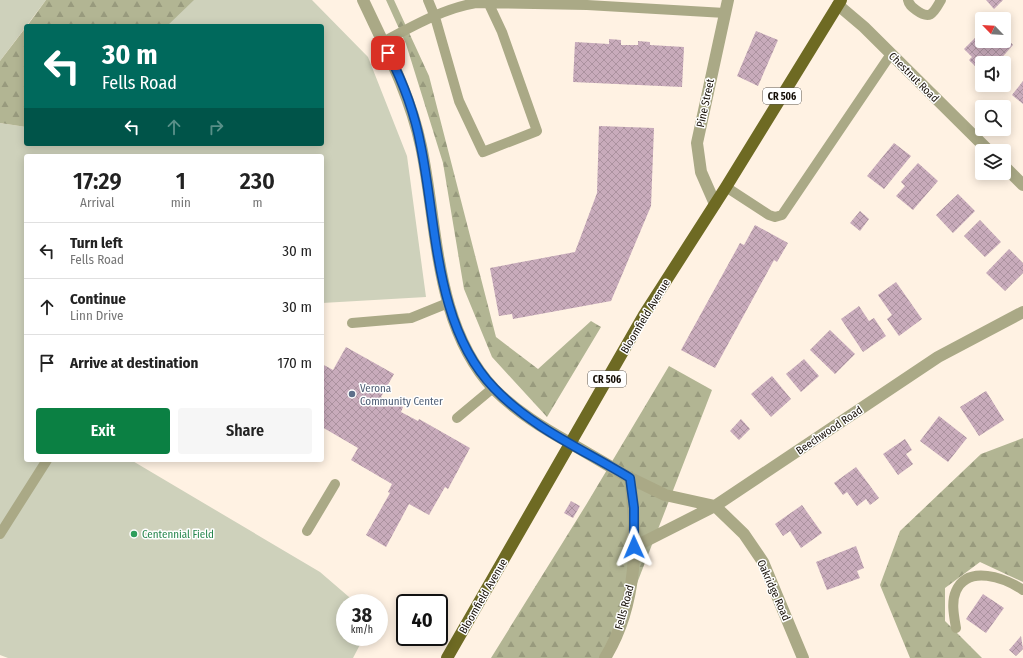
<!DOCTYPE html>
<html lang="en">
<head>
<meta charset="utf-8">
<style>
  :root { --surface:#fff; --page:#f6f6f6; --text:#222; --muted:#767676; --line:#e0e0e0; --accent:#0b8043 }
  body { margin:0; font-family:"Fira Sans Condensed",sans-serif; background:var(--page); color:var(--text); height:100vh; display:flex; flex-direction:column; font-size:15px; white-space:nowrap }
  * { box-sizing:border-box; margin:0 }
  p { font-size:13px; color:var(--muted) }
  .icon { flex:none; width:22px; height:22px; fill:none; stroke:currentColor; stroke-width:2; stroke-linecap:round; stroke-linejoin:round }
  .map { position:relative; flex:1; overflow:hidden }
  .details { position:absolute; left:24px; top:154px; width:300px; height:308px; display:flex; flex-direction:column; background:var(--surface); border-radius:4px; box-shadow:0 2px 10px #0003 }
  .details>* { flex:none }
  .banner { position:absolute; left:24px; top:24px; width:300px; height:122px; border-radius:4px; box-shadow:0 2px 10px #0003; background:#00695c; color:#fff; overflow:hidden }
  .needle { width:26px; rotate:295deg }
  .buttons { position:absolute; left:975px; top:12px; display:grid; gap:8px }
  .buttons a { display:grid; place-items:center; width:36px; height:36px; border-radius:4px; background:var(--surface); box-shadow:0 2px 10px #0003; font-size:20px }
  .speed { position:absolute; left:336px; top:594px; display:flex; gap:8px; font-size:20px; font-weight:700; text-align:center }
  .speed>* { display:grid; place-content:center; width:52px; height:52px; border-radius:50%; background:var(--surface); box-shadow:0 2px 10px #0003; line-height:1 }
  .speed small { font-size:10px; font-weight:400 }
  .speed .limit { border:2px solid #111; border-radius:6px; background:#fff; color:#111 }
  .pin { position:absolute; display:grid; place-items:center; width:34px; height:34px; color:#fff; margin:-17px; border-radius:8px; box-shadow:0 2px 6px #0006 }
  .me { position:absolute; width:44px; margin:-22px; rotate:359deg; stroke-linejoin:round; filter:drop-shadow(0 0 3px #0008) }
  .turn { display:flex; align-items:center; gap:14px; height:84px; padding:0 12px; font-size:18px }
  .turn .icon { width:52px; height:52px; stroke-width:2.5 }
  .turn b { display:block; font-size:28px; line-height:34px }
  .lanes { display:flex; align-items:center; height:38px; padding:0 12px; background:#0003; justify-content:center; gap:20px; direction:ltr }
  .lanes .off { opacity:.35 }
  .eta { display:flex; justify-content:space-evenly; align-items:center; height:68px; text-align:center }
  .eta b { font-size:24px; font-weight:600; line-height:28px }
  .primary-button { display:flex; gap:8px; margin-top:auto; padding:8px 12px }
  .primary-button a { flex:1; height:46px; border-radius:4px; background:var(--accent); color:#fff; font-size:16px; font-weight:600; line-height:46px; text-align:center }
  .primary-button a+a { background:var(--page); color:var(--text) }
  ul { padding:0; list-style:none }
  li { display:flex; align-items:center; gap:12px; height:56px; padding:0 12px; border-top:1px solid var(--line) }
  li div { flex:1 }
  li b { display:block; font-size:15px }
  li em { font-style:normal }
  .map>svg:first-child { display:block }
  .green { fill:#ced1bb }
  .forest { fill:url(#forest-firs) }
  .building { fill:url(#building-cross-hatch) }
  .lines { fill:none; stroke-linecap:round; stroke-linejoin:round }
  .service { stroke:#aaa986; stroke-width:10 }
  .minor { stroke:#aaa986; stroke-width:12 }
  .tertiary { stroke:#aaa986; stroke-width:12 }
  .primary { stroke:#6e6a23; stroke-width:12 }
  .route-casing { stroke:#114b97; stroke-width:10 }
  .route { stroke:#1a73e8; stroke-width:7 }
  .service-dot { fill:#5c6f8a; stroke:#fff; stroke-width:1.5 }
  .leisure-dot { fill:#2e9e5b; stroke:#fff; stroke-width:1.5 }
  .labels { text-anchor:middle; stroke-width:3; stroke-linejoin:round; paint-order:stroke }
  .shield { fill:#fff; stroke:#5b5651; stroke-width:1 }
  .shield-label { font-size:10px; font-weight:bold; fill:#150e06 }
  .street-label { font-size:11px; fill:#150e06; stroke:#fff }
  .service-label { font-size:11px; fill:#4e5e75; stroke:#fff; text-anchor:start }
  .leisure-label { font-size:11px; fill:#27864d; stroke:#fff; text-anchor:start }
</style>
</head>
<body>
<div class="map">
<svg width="1023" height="658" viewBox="0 0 1023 658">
  <defs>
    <pattern id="forest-firs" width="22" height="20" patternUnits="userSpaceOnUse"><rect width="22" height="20" fill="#b2b593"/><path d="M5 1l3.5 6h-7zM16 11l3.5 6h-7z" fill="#989a7d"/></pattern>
    <pattern id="building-cross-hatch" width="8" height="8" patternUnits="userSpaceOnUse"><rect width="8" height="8" fill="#c8abbb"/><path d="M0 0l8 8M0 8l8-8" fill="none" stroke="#ab929f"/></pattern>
  </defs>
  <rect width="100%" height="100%" fill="#fff2e3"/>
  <!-- green -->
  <path class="green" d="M0,0H46L0,61Z
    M189,0H312L368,57L407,156L426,297L322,303V156H26V460H131L320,572L356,603H345V637H364L353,658H8L0,655V123L26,127V144H322V26H164Z"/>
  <!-- forest -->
  <path class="forest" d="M46,0H194L167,26H27Z
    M386,0H394L429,76L496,337L538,369L591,321L601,327L547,417L492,357L464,289L443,163L406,44Z
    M26,27V127L0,123V61Z
    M669,366L712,390L608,658H491L586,505Z
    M1023,438V582L980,562L945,588V621L982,658H910L880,585L900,531L981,454Z"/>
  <!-- building -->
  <path class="building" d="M986,0H1003L994,9Z
    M756,31L778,40L758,86L737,76Z
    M982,31V41H1004V35L1013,45L997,63H982V68L979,65L976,67L969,60L972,57L964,49Z
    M609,39L621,40V45H638V41L650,42V45L684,47L682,87L573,82L575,42L609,44Z
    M1023,81V104L1012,95Z
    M599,126L654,128L651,206L611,301L513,319L512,314L499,316L490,268L575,252L597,193Z
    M894,143L911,156L884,189L867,176Z
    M918,163L938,181L913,210L896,196L905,186L901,182Z
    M958,194L975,211L953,233L936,215Z
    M860,211L869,219L860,231L850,223Z
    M980,220L1001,242L985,257L964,236Z
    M755,225L788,243L777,262L774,260L715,368L681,350L740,243L744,245Z
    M1009,249L1023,263V273L1005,291L986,273Z
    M896,282L922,319L899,336L887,319L892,315L878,295Z
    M859,306L869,321L874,318L886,336L863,352L841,319Z
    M830,330L855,354L835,374L810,350Z
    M346,347L394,374L381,397L385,400L387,398L403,407L401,412L418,421L419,419L470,448L448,489L445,487L429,515L409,504L386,547L366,535L390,493L388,492L392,484L351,460L358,448L322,427V364L333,370Z
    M804,359L819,376L801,392L786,374Z
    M772,376L791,399L771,417L751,394Z
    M986,391L1004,420L979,436L960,407Z
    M939,416L967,438L948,462L920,441Z
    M741,419L750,429L739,440L730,431Z
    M905,439L912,450L906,454L913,464L898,475L883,454Z
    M856,467L879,498L870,505L866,499L857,506L847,492L843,495L834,483Z
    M571,501L580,506L573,518L564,513Z
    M802,505L822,533L801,548L790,531L783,536L775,524Z
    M856,546L864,568L857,571L860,578L827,590L816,562Z
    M983,594L1004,608L986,633L966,619Z
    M1021,636L1023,649L1016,656L1009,650Z"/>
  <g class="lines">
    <!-- service -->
    <path class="service" d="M428,0L435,17L459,101L483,152L537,131L502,32L487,0
      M908,0C909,5 912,7 916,10C931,21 934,12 941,0
      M383,42C411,27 444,8 476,3L587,5L725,13
      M726,187L769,215L775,217L782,215L891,54
      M352,323L411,318L448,303
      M457,418L493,388
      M307,531L335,484
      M0,534L47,460
      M956,628C954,616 951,602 956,591C968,564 1005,578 1023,590"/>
    <!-- minor -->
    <path class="minor" d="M363,0C385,47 410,94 421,146C438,226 434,326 494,389C517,412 543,428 570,443
      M838,5L864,27L989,151
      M1004,166L1023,185
      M715,204L701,172L697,143L728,0
      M630,478L665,495L715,506L744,534L763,562L803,658
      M634,547L715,506L938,357L1023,312"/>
    <!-- tertiary -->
    <path class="tertiary" d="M570,443L630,478C638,539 638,604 605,658"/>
    <!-- primary -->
    <path class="primary" d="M447,658L644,315L726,187L841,0"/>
  </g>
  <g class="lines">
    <!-- route casing -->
    <g class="route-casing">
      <path id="route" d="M388,53C403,82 415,114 421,147C437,226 435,327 494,388C532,428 584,450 630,478L634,508V547"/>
    </g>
    <!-- route -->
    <use href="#route" class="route"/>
  </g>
  <!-- markers -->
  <circle class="service-dot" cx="352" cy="394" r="4"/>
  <circle class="leisure-dot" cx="134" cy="534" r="4"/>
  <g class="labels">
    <!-- shield labels -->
    <g class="shield">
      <rect x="763" y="88" width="38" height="16" rx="3"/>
      <rect x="588" y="371" width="38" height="16" rx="3"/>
    </g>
    <g class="shield-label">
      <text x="782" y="100">CR 506</text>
      <text x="607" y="383">CR 506</text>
    </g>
    <!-- street labels -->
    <g class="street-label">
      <text transform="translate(914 77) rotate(45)" y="4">Chestnut Road</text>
      <text transform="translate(705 103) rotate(-78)" y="4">Pine Street</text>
      <text transform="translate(645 316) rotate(-59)" y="4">Bloomfield Avenue</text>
      <text transform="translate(829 430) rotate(-34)" y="4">Beechwood Road</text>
      <text transform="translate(774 590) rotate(66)" y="4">Oakridge Road</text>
      <text transform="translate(483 596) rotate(-60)" y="4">Bloomfield Avenue</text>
      <text transform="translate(624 607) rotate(-75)" y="4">Fells Road</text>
    </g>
    <!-- service labels -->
    <g class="service-label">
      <text x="360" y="392">Verona<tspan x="360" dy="13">Community Center</tspan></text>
    </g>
    <!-- leisure labels -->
    <g class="leisure-label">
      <text x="142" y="538">Centennial Field</text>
    </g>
  </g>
</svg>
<div class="buttons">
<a><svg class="needle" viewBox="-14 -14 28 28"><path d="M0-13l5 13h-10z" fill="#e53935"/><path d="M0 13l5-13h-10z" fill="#767676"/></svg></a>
<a><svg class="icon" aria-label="sound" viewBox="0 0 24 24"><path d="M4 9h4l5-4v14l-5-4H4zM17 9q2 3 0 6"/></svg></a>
<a><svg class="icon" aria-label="search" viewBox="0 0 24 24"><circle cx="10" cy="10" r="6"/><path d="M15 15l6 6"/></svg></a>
<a><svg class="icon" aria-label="layers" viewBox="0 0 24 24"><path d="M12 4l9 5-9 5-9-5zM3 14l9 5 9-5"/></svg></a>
</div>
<div class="speed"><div>38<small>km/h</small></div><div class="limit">40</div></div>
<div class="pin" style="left:388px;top:53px;background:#d93025"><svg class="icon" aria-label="arrive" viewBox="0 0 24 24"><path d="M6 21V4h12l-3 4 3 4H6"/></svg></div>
<svg class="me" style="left:634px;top:547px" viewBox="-20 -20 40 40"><path d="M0-17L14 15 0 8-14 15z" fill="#1a73e8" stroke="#fff" stroke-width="4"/></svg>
<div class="banner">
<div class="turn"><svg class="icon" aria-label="left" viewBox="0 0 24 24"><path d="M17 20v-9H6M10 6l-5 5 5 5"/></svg><div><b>30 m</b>Fells Road</div></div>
<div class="lanes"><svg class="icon" aria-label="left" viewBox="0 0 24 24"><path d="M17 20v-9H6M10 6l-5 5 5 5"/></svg><svg class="icon off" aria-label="ahead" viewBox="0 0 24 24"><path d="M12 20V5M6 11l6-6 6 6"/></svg><svg class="icon off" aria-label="right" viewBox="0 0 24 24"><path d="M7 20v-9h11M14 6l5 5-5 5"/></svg></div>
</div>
<section class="details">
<div class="eta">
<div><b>17:29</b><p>Arrival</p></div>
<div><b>1</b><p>min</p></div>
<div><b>230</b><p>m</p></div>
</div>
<ul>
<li><svg class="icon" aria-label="left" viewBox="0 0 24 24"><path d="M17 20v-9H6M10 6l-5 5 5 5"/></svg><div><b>Turn left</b><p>Fells Road</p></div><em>30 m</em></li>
<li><svg class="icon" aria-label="ahead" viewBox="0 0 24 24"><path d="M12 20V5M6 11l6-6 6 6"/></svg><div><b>Continue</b><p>Linn Drive</p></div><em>30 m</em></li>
<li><svg class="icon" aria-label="arrive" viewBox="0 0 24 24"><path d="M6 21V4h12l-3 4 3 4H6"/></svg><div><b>Arrive at destination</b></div><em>170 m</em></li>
</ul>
<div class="primary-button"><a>Exit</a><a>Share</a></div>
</section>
</div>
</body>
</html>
